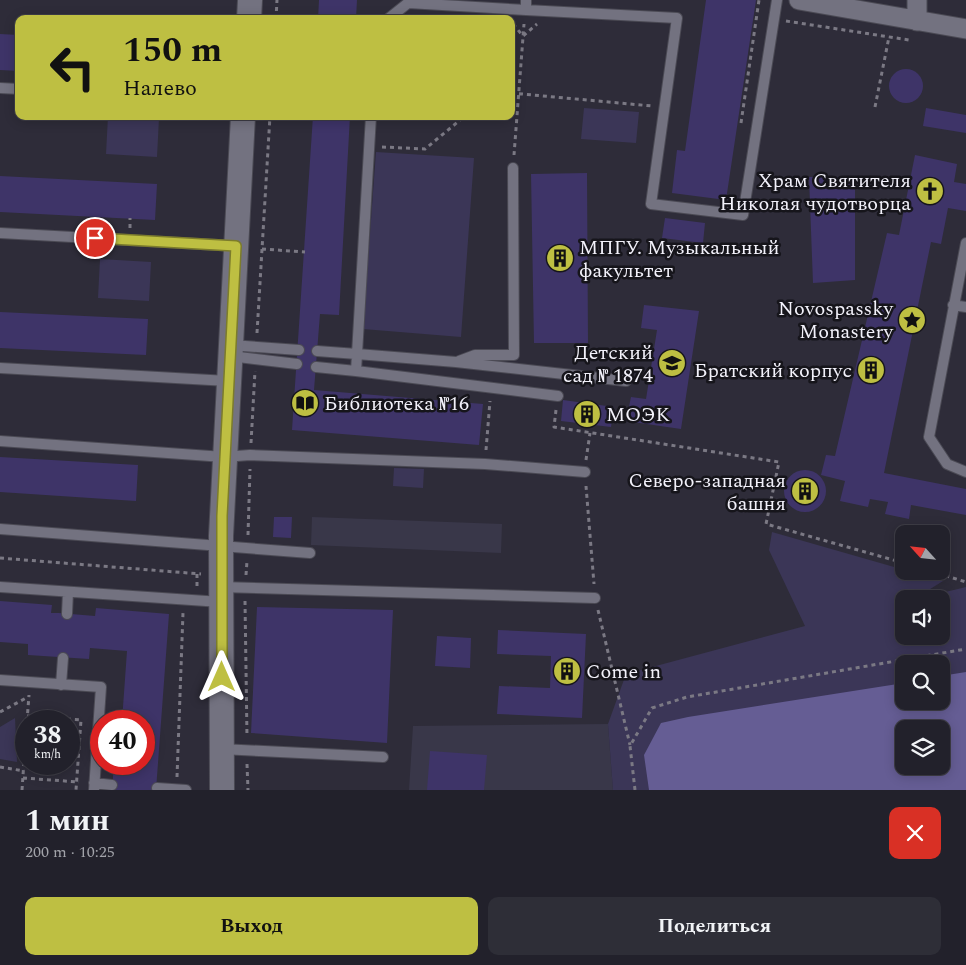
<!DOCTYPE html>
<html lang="ru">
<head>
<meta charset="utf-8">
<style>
  :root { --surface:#22212b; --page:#2e2e37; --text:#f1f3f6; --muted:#a2a3a9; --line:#3f3e47; --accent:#bebf42 }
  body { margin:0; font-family:Spectral,serif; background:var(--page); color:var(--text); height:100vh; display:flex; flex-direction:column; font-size:19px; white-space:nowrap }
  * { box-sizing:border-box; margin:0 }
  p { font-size:16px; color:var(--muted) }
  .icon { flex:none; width:28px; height:28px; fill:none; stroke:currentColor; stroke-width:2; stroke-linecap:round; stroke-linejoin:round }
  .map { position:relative; height:790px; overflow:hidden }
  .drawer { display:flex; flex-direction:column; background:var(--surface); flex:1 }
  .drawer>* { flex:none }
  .hud { position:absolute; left:15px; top:15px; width:500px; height:105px; border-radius:10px; box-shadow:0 2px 12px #0003,0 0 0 1px var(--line); background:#bebf42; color:#111; overflow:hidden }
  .needle { width:32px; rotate:297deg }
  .tools { position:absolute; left:895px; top:525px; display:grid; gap:10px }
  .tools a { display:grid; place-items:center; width:55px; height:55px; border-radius:10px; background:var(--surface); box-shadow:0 2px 12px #0003,0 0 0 1px var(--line); font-size:25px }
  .speed { position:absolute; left:15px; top:710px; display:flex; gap:10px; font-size:25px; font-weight:700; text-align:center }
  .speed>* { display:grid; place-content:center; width:65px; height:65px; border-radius:50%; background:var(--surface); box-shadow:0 2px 12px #0003,0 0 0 1px var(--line); line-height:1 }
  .speed small { font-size:12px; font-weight:400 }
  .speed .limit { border:8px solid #d22; background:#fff; color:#111 }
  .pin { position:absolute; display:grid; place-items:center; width:42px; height:42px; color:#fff; margin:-21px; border:2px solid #fff; border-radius:50%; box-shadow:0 1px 5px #0007 }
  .me { position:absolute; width:55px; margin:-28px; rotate:0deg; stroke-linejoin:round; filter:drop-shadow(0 0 4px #0008) }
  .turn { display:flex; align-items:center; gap:18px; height:105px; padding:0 25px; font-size:22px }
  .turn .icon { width:65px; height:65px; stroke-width:2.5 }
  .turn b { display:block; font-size:35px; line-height:42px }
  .round { display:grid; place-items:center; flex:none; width:52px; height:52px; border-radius:10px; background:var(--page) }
  .summary { display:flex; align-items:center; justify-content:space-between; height:85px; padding:0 25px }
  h1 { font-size:30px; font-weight:700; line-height:38px }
  .cta { display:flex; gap:10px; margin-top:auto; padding:10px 25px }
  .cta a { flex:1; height:58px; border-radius:10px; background:var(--accent); color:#111; font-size:20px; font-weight:700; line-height:58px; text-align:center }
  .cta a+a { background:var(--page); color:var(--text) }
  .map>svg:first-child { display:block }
  .built { fill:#393749 }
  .green { fill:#3b3657; fill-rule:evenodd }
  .water { fill:#655d94; fill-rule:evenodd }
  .building { fill:#3e3468 }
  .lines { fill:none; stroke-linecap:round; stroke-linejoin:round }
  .service-casing { stroke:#4b4a54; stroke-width:12 }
  .minor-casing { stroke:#4b4a54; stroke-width:21 }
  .tertiary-casing { stroke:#4b4a54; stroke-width:26 }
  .path { stroke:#7b7984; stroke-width:3; stroke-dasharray:4 4; stroke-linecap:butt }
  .service { stroke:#737280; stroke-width:10 }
  .minor { stroke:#737280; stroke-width:19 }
  .tertiary { stroke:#737280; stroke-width:24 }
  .route-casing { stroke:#7c7c2b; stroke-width:12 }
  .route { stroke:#bebf42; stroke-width:9 }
  .labels { text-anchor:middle; stroke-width:5; stroke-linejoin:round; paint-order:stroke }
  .poi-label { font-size:20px; fill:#f2f1fa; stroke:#16151b; text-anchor:end }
</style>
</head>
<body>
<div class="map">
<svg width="966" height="790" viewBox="0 0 966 790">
  <rect width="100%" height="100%" fill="#2e2c39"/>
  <!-- built -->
  <path class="built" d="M312,517L502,524L501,553L311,545Z
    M608,724L613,790H409L413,726Z"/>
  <!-- green -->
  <path class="green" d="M584,108L639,112L636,143L581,139Z
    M108,116L159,118L157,157L106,154Z
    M376,152L474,158L461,337L363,329Z
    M100,259L151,262L149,301L98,298Z
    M394,468L424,469L423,488L393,486Z
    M772,532L943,581L914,599H904V636H941V599H917L966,587V790H613L608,724L626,674L805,626L769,550ZM904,664H941V701H904ZM904,729H941V766H904Z
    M15,718L17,762L0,759V727Z"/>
  <!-- water -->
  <path class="water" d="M966,672V790H649L644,755L661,723L688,717L904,683V701H941V676ZM904,729H941V766H904Z"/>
  <!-- building -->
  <path class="building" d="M319,0H357L356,19H318Z
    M706,0H756L726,200L672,193L677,150L685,151Z
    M0,34L19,35V71L0,70Z
    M889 86a17 17 0 1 1 34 0a17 17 0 1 1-34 0Z
    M926,108L966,115V133L923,126Z
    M313,116H350L339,315L320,314L314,390L483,404L479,445L292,430Z
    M915,155L957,164L954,182L966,184V211L948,208L941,244L931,242L884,473L966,489V515L911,505L909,519L885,514L888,502L870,499L868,507L840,501L845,481L821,475L826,455L835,456L887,233L899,235Z
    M587,173L588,343H534L531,174Z
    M0,176L157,184L155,220L0,212Z
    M809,177H855V280L813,283Z
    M665,218L705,223L703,243L662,238Z
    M644,305L699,311L681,429L626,421L631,397L646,399L657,330L641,328Z
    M0,312L148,319L146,355L0,348Z
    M563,400L614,407L611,427L561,421Z
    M0,457L138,465L136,501L0,492Z
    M784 491a21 21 0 1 1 42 0a21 21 0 1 1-42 0Z
    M274,517H292L291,538L273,537Z
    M0,601L52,605L51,613H59L95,616L96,608L169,614L156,790H112L114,764H144V721H122L127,651L90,648L89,659L28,655V644L0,642Z
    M257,607L393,610L387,743L251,733Z
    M498,630L586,634L582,718L497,714L499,686L550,688L551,656L497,654Z
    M437,636L471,638L470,668L435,666Z
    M430,751L487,755L484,790H427Z"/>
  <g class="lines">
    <!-- service casing -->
    <g class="service-casing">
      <path id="service" d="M526,10L677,18L651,204L743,215L777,0
        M388,19L408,3L526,10V0
        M0,88L19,89
        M0,233L236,246
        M966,243L929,437L947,464L966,472
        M953,305L966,307
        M230,345L299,350
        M317,351L357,354L371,116
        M230,356L297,364
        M459,361L475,355H514L513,168
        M316,367L356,371
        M0,368L228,381
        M558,396L356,371L357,354L456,362L626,381
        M0,441L224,457L250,455L485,464L585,472
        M0,529L310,553
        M0,587L221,602
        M221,587L595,598
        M67,614L68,592
        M0,680L101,687L94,790
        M61,685L63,658
        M221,749L383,757
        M94,783L112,785
        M157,788L186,790"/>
    </g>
    <!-- minor casing -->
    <g class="minor-casing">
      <path id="minor" d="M799,0L966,29
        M917,21V0"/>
    </g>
    <!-- tertiary casing -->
    <g class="tertiary-casing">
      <path id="tertiary" d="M249,19L250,0
        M222,790L221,536L243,116"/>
    </g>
    <!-- path -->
    <path class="path" d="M276,19L277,0
      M786,21L909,40
      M513,24L523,36L537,24
      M511,93L652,106
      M875,107L889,37
      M741,123L759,0
      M382,147L425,149L465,116
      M514,155L524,24
      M130,228V218
      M262,249L305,252
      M257,333L270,116
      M556,410L554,427L779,462L766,524L904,563
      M251,443L255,371
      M486,450L490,401
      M586,460L590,433
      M586,486L594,584
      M248,535L250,469
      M0,558L201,574
      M930,571L966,582
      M197,574V587
      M246,575L247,561
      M245,601L247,737
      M598,610L630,745
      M0,712L28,697
      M27,716L81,720L76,790
      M27,721L29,695
      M247,764L248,790
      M0,767L24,771
      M177,777L183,613
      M23,778L79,782
      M22,790L26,732
      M635,790L630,746L652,708L687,697L966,649"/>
    <!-- service -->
    <use href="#service" class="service"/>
    <!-- minor -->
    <use href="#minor" class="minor"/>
    <!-- tertiary -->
    <use href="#tertiary" class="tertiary"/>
  </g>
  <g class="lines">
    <!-- route casing -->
    <g class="route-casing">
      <path id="route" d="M95,238L236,246L222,516V677"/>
    </g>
    <!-- route -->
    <use href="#route" class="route"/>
  </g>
  <!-- icons -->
  <defs>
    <g id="church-disc" transform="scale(1.4375)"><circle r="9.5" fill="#bebf42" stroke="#16151b"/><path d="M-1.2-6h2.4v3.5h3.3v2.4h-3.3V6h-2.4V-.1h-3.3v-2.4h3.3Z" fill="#111"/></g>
    <g id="building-disc" transform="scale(1.4375)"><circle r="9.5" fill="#bebf42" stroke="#16151b"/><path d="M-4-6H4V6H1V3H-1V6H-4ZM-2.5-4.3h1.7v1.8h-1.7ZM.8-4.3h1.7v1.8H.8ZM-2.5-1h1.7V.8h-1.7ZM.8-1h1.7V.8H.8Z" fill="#111"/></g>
    <g id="sight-disc" transform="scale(1.4375)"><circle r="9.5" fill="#bebf42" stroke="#16151b"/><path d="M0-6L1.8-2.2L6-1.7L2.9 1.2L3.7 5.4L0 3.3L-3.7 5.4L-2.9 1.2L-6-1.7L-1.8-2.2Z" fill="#111"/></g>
    <g id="school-disc" transform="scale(1.4375)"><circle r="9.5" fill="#bebf42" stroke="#16151b"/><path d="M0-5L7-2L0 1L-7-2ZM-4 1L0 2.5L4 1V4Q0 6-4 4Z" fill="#111"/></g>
    <g id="library-disc" transform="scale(1.4375)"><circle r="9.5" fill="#bebf42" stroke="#16151b"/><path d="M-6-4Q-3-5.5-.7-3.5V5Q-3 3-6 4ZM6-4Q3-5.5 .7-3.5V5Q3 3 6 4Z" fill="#111"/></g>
  </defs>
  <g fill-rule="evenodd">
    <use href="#church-disc" x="930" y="191"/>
    <use href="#building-disc" x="560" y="258"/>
    <use href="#sight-disc" x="912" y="320"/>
    <use href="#school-disc" x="672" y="363"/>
    <use href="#building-disc" x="871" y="370"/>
    <use href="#library-disc" x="305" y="403"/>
    <use href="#building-disc" x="587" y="414"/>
    <use href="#building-disc" x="805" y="491"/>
    <use href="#building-disc" x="567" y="671"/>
  </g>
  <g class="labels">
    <!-- poi labels -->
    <g class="poi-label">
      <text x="911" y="187">Храм Святителя<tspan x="911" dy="23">Николая чудотворца</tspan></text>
      <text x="579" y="254" text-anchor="start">МПГУ. Музыкальный<tspan x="579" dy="23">факультет</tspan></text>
      <text x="893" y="315">Novospassky<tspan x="893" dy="23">Monastery</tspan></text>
      <text x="653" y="359">Детский<tspan x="653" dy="23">сад № 1874</tspan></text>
      <text x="852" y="377">Братский корпус</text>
      <text x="324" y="410" text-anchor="start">Библиотека №16</text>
      <text x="606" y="421" text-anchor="start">МОЭК</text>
      <text x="786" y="487">Северо-западная<tspan x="786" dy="23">башня</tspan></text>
      <text x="586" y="678" text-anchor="start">Come in</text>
    </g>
  </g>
</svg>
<div class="tools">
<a><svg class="needle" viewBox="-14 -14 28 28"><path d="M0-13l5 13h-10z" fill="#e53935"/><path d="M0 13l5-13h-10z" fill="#a2a3a9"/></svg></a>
<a><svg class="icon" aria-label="sound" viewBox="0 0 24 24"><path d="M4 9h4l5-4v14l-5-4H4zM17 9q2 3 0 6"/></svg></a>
<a><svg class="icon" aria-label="search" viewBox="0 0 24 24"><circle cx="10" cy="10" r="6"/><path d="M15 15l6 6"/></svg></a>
<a><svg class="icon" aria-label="layers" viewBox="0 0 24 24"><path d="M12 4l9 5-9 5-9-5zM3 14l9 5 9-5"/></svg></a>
</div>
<div class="speed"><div>38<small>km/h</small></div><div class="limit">40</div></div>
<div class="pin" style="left:95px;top:238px;background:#d93025"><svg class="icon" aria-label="arrive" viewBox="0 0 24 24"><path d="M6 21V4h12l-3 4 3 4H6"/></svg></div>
<svg class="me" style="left:222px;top:677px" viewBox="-20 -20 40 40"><path d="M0-17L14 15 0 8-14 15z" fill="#bebf42" stroke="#fff" stroke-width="4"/></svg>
<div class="hud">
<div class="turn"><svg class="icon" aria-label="left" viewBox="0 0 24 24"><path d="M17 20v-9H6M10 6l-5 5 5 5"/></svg><div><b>150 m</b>Налево</div></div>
</div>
</div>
<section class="drawer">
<div class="summary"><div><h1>1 мин</h1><p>200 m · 10:25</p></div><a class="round" style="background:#d93025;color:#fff"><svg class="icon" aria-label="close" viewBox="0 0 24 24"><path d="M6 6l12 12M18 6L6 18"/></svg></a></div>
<div class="cta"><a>Выход</a><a>Поделиться</a></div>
</section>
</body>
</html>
